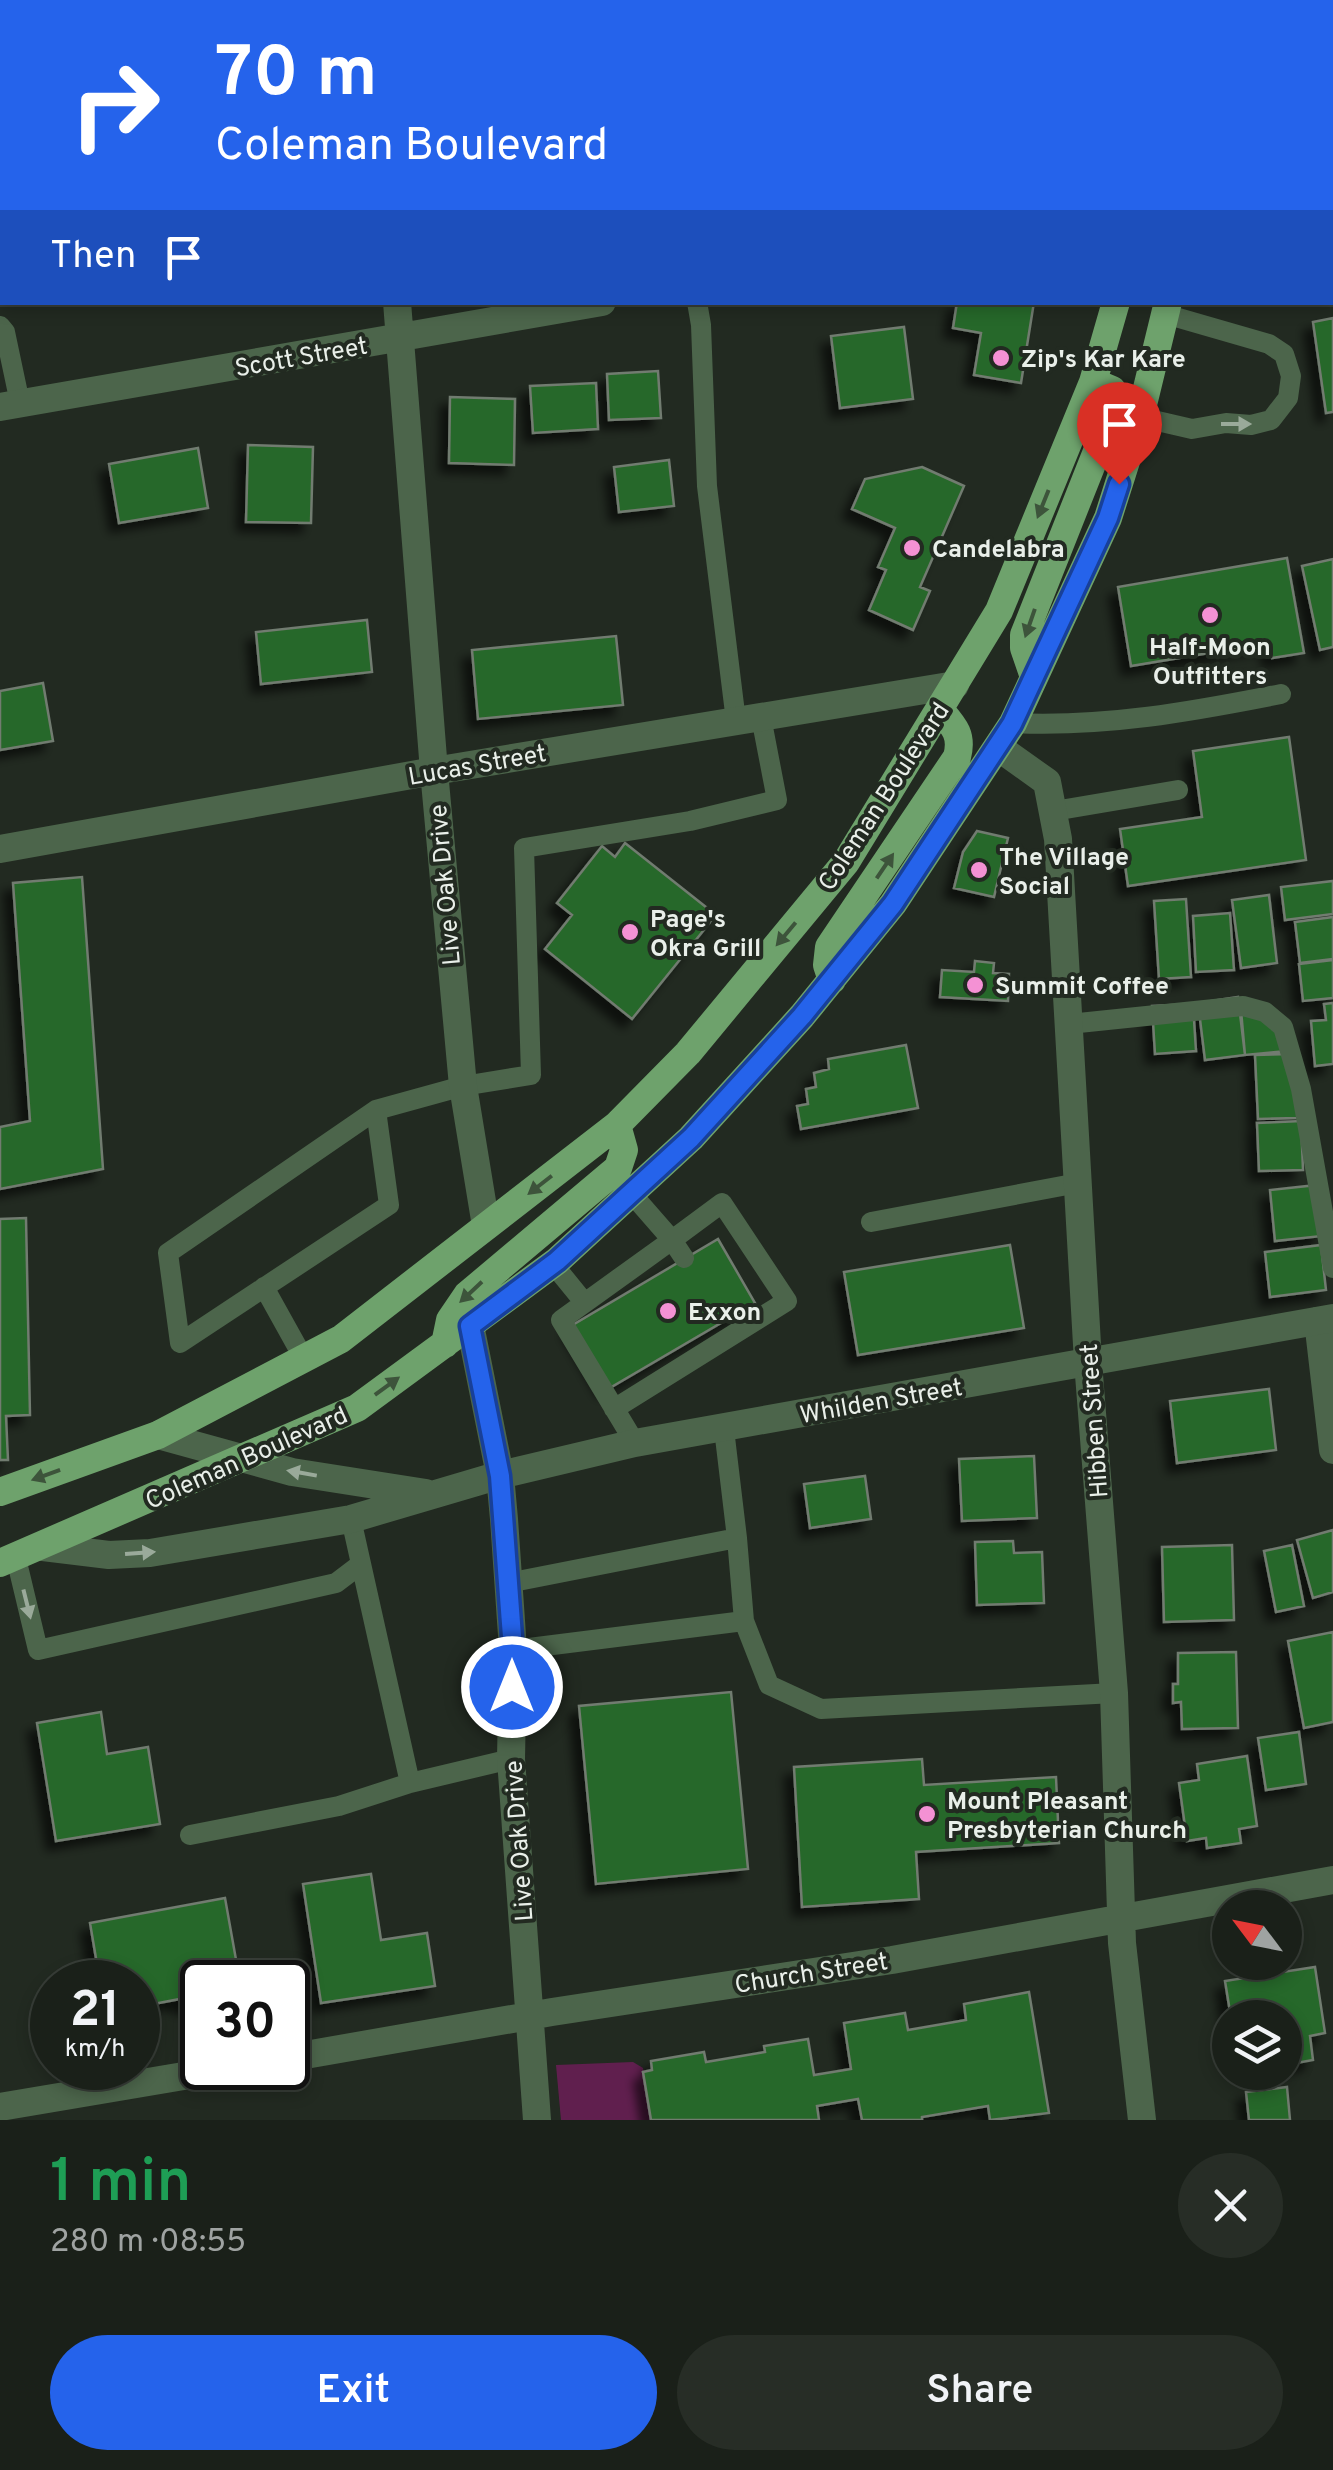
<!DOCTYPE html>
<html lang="en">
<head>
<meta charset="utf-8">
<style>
  :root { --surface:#1a2019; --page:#272d26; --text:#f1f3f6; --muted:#9fa3a2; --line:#383e38; --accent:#2563eb }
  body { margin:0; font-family:Overpass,sans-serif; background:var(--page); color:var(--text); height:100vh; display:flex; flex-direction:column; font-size:38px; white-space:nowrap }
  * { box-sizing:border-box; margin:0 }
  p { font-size:32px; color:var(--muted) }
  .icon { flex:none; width:55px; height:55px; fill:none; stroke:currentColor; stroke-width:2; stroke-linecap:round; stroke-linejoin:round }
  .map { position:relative; height:2120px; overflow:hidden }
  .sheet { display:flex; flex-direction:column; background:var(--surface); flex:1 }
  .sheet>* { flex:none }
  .top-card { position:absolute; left:0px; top:0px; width:1335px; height:305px; box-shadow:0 5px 15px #0003,0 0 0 2px var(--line); background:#2563eb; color:#fff; overflow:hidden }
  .needle { width:65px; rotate:302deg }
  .fabs { position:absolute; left:1212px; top:1890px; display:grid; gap:20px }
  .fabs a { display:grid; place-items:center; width:90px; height:90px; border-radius:50%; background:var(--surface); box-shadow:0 5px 15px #0003,0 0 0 2px var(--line); font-size:50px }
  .speed { position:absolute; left:30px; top:1960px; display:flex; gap:20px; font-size:50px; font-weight:700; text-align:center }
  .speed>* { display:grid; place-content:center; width:130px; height:130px; border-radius:50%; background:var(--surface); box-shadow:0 5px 15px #0003,0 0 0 2px var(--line); line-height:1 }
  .speed small { font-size:25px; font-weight:400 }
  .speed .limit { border:5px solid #111; border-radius:15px; background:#fff; color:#111 }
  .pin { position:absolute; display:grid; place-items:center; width:85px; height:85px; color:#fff; margin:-102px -42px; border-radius:50% 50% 50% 0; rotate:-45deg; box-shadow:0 0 10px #0007 }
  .pin .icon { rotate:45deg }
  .me { position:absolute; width:110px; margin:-55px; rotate:0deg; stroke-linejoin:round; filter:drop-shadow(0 0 8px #0008) }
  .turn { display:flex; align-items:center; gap:35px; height:210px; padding:0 50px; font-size:45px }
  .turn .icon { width:130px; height:130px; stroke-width:2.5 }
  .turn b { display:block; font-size:70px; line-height:85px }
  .then { display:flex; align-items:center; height:95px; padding:0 50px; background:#0003; gap:20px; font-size:38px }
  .round { display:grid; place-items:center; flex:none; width:105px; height:105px; border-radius:52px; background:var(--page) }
  .head { display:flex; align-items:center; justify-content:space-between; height:170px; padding:0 50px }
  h1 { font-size:60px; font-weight:600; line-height:75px; color:#1e9e55 }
  .action { display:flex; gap:20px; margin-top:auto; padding:20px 50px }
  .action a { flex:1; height:115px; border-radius:60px; background:var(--accent); color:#fff; font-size:40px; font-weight:600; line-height:115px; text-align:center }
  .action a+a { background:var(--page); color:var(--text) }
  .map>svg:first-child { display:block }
  .green { fill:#601f4e }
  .building { fill:#286729; stroke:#717b70; stroke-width:2.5; filter:url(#shadow) }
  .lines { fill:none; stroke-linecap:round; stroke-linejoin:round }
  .service { stroke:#4c654b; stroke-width:20 }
  .minor { stroke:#4c654b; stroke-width:28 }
  .tertiary { stroke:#4c654b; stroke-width:28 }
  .primary { stroke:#6ea26c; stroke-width:28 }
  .oneway { fill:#9aaa9a }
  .oneway2 { fill:#3d543b }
  .route-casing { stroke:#184099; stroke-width:25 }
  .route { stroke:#2563eb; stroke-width:18 }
  .poi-dot { fill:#f491d4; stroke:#222a21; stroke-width:4 }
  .labels { text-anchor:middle; stroke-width:8; stroke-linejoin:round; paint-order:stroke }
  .street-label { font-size:25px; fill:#e9efe9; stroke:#222a21 }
  .poi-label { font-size:25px; font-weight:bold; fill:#e9efe9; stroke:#222a21; text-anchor:start }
</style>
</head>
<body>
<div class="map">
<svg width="1333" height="2120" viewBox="0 0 1333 2120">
  <defs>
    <filter id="shadow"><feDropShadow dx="-9" dy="9" stdDeviation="5" flood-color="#0009"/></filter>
  </defs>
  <rect width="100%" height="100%" fill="#222a21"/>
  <!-- green -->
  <path class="green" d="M633,2062L643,2068L651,2120H561L556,2065Z"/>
  <!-- building -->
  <path class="building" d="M957,302H1034L1021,383L974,375L981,333L953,328Z
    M1333,318V412L1326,413L1313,322Z
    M904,327L913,399L840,408L831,336Z
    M658,371L661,418L609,420L607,374Z
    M596,383L598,429L533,433L530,386Z
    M450,397L515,399L514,465L449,463Z
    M248,445L313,447L311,523L246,522Z
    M198,448L208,508L119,523L109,464Z
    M669,460L674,506L619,512L614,467Z
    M922,467L964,486L920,587L930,591L913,630L869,610L886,570L878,567L895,528L852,509L865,479Z
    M1287,558L1304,653L1272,658L1269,643L1131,666L1118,587Z
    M1333,559V647L1320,650L1302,566Z
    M367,620L372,672L261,684L256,632Z
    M616,636L623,705L478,719L472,650Z
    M43,683L53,741L0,750V691Z
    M1289,737L1306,860L1128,886L1120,829L1202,817L1193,751Z
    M977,831L1008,838L994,897L954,888L963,852Z
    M625,843L716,915L632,1019L545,949L572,915L557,903L602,846L615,857Z
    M82,877L103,1169L0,1189V1127L30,1121L13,883Z
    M1333,881V914L1285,920L1281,887Z
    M1269,895L1277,963L1241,968L1232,900Z
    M1186,899L1191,977L1159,979L1154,901Z
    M1230,913L1234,970L1196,972L1193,916Z
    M1333,917V959L1300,963L1295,922Z
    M1333,960V998L1303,1001L1299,964Z
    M975,961L994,963L993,973L1009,974L1008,1001L940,997L942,970L974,972Z
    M1238,997L1245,1055L1205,1060L1198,1003Z
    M1333,1003V1064L1315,1066L1311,1021L1326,1020L1324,1004Z
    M1193,1004L1196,1051L1155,1054L1152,1006Z
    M1241,1010L1285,1023L1287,1051L1245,1055Z
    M906,1045L918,1108L801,1129L797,1106L808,1104L806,1089L816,1087L814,1073L829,1069L828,1059Z
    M1290,1054L1298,1118L1258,1119L1255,1055Z
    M1301,1121L1303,1170L1259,1171L1257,1123Z
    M1317,1185L1322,1236L1275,1241L1270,1190Z
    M26,1218L30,1415L6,1416L8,1460H0V1219Z
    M718,1239L755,1303L608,1389L571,1326Z
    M1010,1245L1024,1328L858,1355L844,1272Z
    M1321,1245L1326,1290L1270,1297L1265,1252Z
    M1269,1389L1276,1450L1177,1463L1170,1401Z
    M1034,1456L1037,1518L962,1521L959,1459Z
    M865,1476L871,1519L810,1528L804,1484Z
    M1333,1530V1592L1313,1598L1297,1540Z
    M1013,1541L1014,1553L1042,1552L1044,1603L977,1605L975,1542Z
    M1232,1545L1234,1620L1164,1622L1162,1547Z
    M1292,1545L1304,1606L1276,1612L1264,1551Z
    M1333,1632V1722L1304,1728L1288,1641Z
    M1236,1652L1238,1728L1182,1729L1181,1702L1173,1703V1684H1178V1653Z
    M731,1692L748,1869L596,1884L579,1706Z
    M101,1712L107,1754L148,1747L160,1824L56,1841L37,1723Z
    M1299,1732L1306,1784L1266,1790L1258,1738Z
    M1247,1756L1257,1826L1239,1829L1241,1843L1207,1848L1206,1838L1187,1841L1179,1783L1199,1780L1197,1764Z
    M922,1759L924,1785L1056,1777L1059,1843L916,1852L919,1899L802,1907L794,1767Z
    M371,1874L381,1940L427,1933L435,1986L321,2003L303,1884Z
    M225,1898L240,1982H202V2002L184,2005L180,1999L138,2007V1982H100L90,1923Z
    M1315,1967L1325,2033L1310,2036L1313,2060L1285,2065V2018H1231L1225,1981Z
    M1029,1992L1049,2113L990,2120L988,2106L922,2117V2120H862L858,2099L817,2106L819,2120H651L643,2072L652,2070L651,2061L704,2052L706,2062L765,2052L764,2046L808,2039L814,2075L851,2069L844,2023L905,2013L908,2030L966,2020L964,2004Z
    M1287,2087L1290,2120H1249L1246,2092Z"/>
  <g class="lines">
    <!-- service -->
    <path class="service" d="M829,0V2
      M1017,0V2
      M1111,0L1120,2
      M1332,81H1333
      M697,302L701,325L707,486L736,721
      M0,326L5,332L20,403
      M1140,417L1192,429L1226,423L1251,425L1271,420L1288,398L1291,376L1284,354L1269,344L1165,314
      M1013,723C1107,727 1190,712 1281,694
      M1054,811L1178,790
      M1069,1024L1243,1006L1265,1012L1283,1027L1301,1089L1333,1268
      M376,1110L389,1205L180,1343L168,1253L376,1110L463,1086L531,1075L524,848L690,821L777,800L761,717
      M631,1193L672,1240L561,1320L635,1443
      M871,1222L1078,1183
      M553,1264L584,1302
      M264,1287L304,1359
      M614,1409L787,1301L722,1203L672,1240L684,1258
      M724,1429L737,1538
      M16,1558L38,1650L336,1583L361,1564
      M508,1583L737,1538L744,1621L769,1685L821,1709L1114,1693
      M513,1650L744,1621
      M410,1783L511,1759
      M190,1835L339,1806L410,1783L351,1519"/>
    <!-- minor -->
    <path class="minor" d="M377,0V2
      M1332,167H1333
      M397,302L434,771L463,1086L486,1226
      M0,407L602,302
      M998,747L1047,782L1058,839L1088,1362L1114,1693L1122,1943L1142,2120
      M0,849L434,771L955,685
      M1318,1321L1333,1450
      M470,1325L500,1475L504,1519L513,1650L511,1759L537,2120
      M288,2058L552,2012L892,1960L1333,1880
      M0,2107L231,2068"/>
    <!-- tertiary -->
    <path class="tertiary" d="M158,1435L292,1472L426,1493
      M43,1547L109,1555L150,1553L351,1519L500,1475L635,1443L1333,1318"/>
    <!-- primary -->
    <path class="primary" d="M1191,2V0
      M1242,2L1243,0
      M1034,677L1024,648V635L1117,401L1112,390L1093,382
      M832,980L827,965L829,947L957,757C963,735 954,726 940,710
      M445,1344L450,1320L467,1295L618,1168L624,1150L617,1125
      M0,1492L158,1435L341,1339L617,1125L688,1053L846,862L999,611L1093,382L1116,302
      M0,1563L357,1408L557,1261L691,1138L802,1016L893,904L1013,723L1108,518L1140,417L1168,302"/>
  </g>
  <!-- one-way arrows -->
  <defs><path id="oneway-solid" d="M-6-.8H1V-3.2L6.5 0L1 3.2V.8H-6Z" transform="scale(2.5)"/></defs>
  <g class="oneway">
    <use href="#oneway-solid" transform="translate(1236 424)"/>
    <use href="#oneway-solid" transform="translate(302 1473) rotate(-170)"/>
    <use href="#oneway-solid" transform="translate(140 1553) rotate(-4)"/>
    <use href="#oneway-solid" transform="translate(27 1604) rotate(76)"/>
  </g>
  <g class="oneway2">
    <use href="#oneway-solid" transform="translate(1043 504) rotate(112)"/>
    <use href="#oneway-solid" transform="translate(1030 623) rotate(109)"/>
    <use href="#oneway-solid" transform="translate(885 866) rotate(-56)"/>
    <use href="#oneway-solid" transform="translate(786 934) rotate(130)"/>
    <use href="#oneway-solid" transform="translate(540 1185) rotate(142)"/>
    <use href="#oneway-solid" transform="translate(471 1292) rotate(137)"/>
    <use href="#oneway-solid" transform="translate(387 1386) rotate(-36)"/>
    <use href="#oneway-solid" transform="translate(46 1475) rotate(160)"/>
  </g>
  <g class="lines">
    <!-- route casing -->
    <g class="route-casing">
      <path id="route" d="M512,1687L513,1650L500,1476L470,1326L557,1261L691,1138L802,1016L893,904L1012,724L1108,518L1119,484"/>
    </g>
    <!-- route -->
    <use href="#route" class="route"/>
  </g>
  <!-- markers -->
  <g class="poi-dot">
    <circle cx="1001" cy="358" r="10"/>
    <circle cx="912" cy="548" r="10"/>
    <circle cx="1210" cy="615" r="10"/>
    <circle cx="979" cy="870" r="10"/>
    <circle cx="630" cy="932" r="10"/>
    <circle cx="975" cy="985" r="10"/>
    <circle cx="668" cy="1311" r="10"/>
    <circle cx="927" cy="1814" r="10"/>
  </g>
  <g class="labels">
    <!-- street labels -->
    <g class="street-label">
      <text transform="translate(301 356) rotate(-10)" y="9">Scott Street</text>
      <text transform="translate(477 764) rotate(-10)" y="9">Lucas Street</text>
      <text transform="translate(883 796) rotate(-57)" y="9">Coleman Boulevard</text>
      <text transform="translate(444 885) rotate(-95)" y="9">Live Oak Drive</text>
      <text transform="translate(881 1400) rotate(-10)" y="9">Whilden Street</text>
      <text transform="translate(1093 1421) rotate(-94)" y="9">Hibben Street</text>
      <text transform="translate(246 1457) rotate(-24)" y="9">Coleman Boulevard</text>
      <text transform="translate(518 1841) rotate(-94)" y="9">Live Oak Drive</text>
      <text transform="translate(811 1972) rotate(-9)" y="9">Church Street</text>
    </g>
    <!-- poi labels -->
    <g class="poi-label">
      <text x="1021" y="367">Zip's Kar Kare</text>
      <text x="932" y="557">Candelabra</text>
      <text x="1210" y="655" text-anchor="middle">Half-Moon<tspan x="1210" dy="29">Outfitters</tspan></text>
      <text x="999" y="865">The Village<tspan x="999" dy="29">Social</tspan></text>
      <text x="650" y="927">Page's<tspan x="650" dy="29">Okra Grill</tspan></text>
      <text x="995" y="994">Summit Coffee</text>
      <text x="688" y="1320">Exxon</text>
      <text x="947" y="1809">Mount Pleasant<tspan x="947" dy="29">Presbyterian Church</tspan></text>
    </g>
  </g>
</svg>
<div class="fabs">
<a><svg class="needle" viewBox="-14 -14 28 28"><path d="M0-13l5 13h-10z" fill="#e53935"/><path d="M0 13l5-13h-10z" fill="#9fa3a2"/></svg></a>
<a><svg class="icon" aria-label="layers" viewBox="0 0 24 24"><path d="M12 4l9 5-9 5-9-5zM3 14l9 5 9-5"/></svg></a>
</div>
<div class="speed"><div>21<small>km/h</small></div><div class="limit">30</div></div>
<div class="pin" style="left:1119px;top:484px;background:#d93025"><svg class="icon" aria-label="arrive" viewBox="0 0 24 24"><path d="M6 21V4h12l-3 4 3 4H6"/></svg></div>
<svg class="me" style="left:512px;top:1687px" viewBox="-20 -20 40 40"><circle r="17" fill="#2563eb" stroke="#fff" stroke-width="3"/><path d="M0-11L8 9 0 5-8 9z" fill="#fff"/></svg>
<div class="top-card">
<div class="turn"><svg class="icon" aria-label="right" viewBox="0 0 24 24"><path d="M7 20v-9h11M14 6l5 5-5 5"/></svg><div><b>70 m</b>Coleman Boulevard</div></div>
<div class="then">Then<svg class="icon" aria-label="arrive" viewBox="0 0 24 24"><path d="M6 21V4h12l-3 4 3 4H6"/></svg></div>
</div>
</div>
<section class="sheet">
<div class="head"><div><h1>1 min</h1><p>280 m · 08:55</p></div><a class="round"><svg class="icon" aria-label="close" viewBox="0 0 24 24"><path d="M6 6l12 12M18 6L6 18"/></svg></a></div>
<div class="action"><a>Exit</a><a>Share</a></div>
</section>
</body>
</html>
